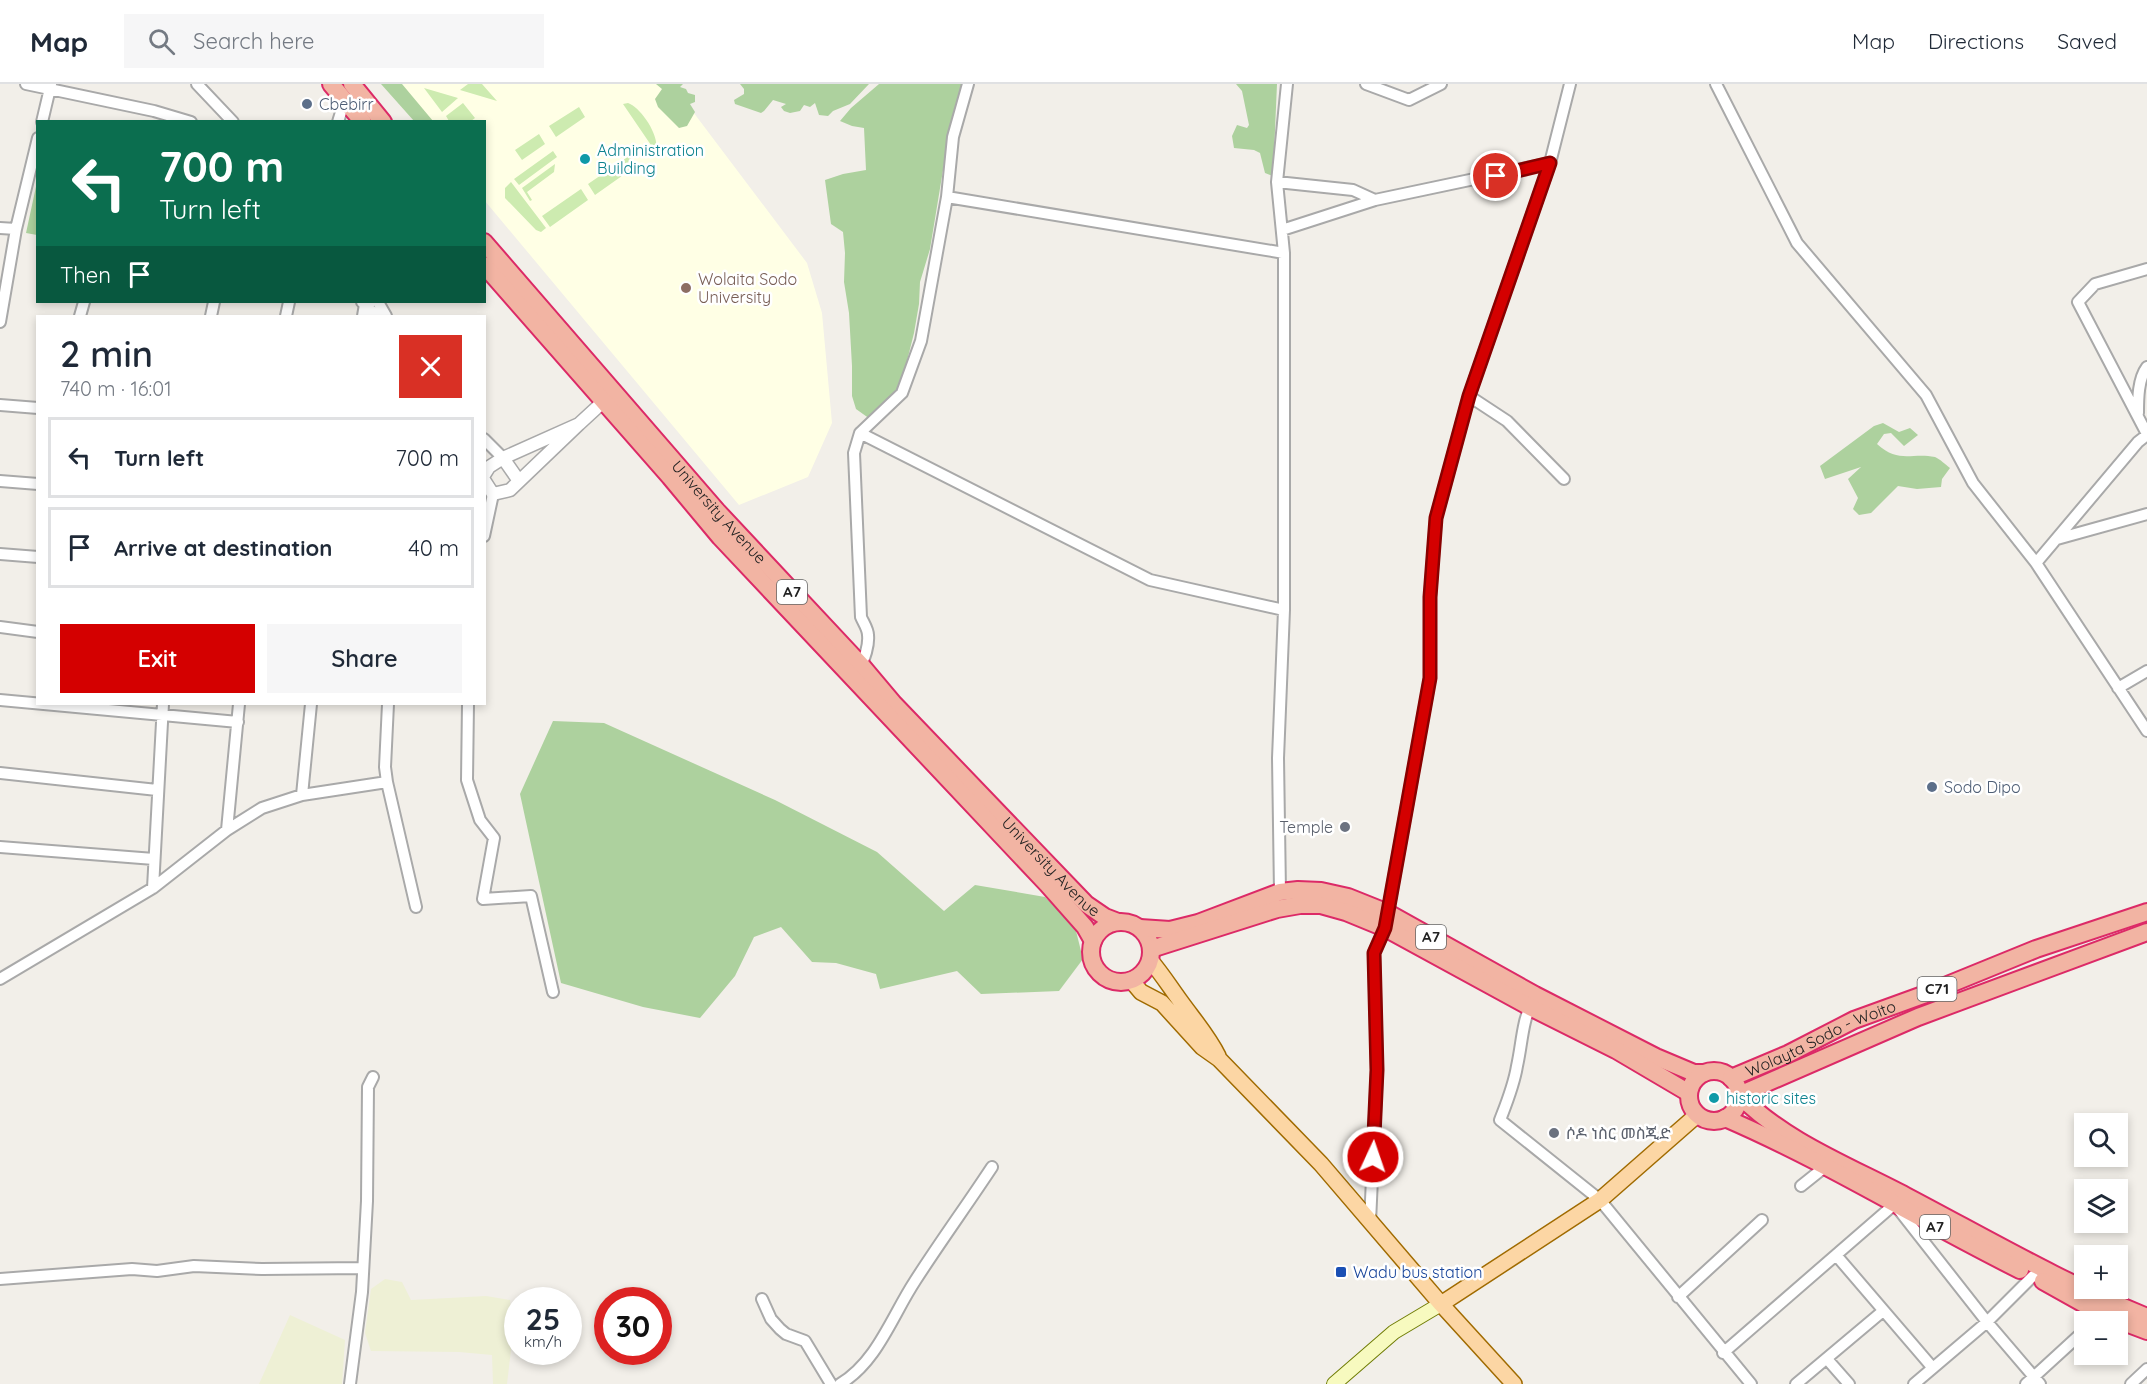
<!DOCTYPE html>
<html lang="en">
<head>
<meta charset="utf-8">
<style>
  :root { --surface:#fff; --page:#f6f6f7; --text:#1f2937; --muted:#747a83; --line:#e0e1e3; --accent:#d40000 }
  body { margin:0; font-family:Quicksand,"Noto Sans Ethiopic",sans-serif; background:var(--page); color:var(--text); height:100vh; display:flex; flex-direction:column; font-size:22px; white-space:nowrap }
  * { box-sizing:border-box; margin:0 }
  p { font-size:20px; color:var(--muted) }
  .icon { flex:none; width:33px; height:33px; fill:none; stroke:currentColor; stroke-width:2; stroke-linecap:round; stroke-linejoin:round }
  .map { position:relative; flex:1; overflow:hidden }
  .sheet { position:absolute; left:36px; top:231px; width:450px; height:390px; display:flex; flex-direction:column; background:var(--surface); border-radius:0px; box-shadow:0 3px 9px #0003 }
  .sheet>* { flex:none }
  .guide { position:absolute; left:36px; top:36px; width:450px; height:183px; border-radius:0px; box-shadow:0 3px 9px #0003; background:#0b6e4f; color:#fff; overflow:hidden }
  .controls { position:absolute; left:2074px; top:1029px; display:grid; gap:12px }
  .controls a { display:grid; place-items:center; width:54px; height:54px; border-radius:0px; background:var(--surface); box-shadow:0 3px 9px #0003; font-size:30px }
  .speed { position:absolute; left:504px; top:1203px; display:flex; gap:12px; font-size:30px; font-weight:700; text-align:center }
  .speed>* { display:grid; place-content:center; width:78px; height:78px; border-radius:50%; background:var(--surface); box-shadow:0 3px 9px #0003; line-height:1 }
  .speed small { font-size:15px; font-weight:400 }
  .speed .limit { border:9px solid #d22; background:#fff; color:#111 }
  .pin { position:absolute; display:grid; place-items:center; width:51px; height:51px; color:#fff; margin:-26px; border:3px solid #fff; border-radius:50%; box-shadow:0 2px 6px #0007 }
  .me { position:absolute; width:66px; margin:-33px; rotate:3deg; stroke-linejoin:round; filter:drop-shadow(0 0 4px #0008) }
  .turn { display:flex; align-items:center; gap:21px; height:126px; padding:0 24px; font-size:27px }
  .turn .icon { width:78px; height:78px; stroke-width:2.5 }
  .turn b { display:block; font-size:42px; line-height:51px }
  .then { display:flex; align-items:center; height:57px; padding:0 24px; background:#0003; gap:12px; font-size:22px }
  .round { display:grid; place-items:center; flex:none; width:63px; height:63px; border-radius:0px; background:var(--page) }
  .overview { display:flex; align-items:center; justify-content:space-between; height:102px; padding:0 24px }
  h1 { font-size:36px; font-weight:600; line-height:45px }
  .cta { display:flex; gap:12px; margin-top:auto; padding:12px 24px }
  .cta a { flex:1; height:69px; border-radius:0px; background:var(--accent); color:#fff; font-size:24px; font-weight:600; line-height:69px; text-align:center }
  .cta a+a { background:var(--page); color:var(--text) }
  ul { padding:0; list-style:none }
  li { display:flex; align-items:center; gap:18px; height:81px; margin:0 12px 9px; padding:0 12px; border:3px solid var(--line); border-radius:0px }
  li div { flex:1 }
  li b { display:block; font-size:22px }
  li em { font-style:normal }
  header { display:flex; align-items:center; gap:36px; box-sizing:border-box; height:84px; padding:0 30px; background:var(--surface); border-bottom:2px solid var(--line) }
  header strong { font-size:28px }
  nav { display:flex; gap:33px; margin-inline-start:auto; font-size:21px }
  .search { width:420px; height:54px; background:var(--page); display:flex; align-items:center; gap:15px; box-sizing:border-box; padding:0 21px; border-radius:0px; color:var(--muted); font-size:22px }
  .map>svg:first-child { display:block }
  .education { fill:#ffffe5 }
  .farmland { fill:#eef0d5 }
  .grass { fill:#cdebb0 }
  .forest { fill:#add19e }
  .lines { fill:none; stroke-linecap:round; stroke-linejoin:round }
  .minor-casing { stroke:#a9a9a9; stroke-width:14 }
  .tertiary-casing { stroke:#a9a9a9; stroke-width:15 }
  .secondary-casing { stroke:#707d05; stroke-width:16 }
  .primary-casing { stroke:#a06b00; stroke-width:18 }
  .trunk-casing { stroke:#dc2a67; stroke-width:20 }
  .minor { stroke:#fff; stroke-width:10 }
  .tertiary { stroke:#fff; stroke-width:12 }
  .secondary { stroke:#f7fabf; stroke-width:14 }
  .primary { stroke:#fcd6a4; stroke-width:15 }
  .trunk { stroke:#f2b4a3; stroke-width:16 }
  .route-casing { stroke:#8a0000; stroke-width:15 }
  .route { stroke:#d40000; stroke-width:10 }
  .service-dot { fill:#5c6f8a; stroke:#fff; stroke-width:2 }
  .culture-dot { fill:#0f9aa8; stroke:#fff; stroke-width:2 }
  .education-dot { fill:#8d6e63; stroke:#fff; stroke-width:2 }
  .worship-dot { fill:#6b7280; stroke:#fff; stroke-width:2 }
  .transit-dot { fill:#1a4fb4; stroke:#fff; stroke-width:2 }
  .labels { text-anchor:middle; stroke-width:5; stroke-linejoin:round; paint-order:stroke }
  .shield { fill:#fff; stroke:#646464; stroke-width:1.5 }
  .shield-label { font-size:15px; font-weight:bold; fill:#222 }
  .service-label { font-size:16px; fill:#4e5e75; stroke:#fff; text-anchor:start }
  .culture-label { font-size:16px; fill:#0d838f; stroke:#fff; text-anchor:start }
  .education-label { font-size:16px; fill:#785e54; stroke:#fff; text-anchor:start }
  .street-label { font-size:16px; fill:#222; stroke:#fff }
  .worship-label { font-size:16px; fill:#5b616d; stroke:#fff; text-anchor:end }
  .transit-label { font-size:16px; fill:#164399; stroke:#fff; text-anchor:start }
</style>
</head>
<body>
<header>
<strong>Map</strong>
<div class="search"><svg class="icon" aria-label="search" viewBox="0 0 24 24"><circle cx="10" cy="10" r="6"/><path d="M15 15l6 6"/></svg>Search here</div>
<nav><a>Map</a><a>Directions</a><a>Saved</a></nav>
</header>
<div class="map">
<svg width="2147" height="1300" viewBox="0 0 2147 1300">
  <rect width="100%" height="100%" fill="#f2efe9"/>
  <!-- education -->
  <path class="education" d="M383,0H672L807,179L822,229L832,339L808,393L739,421L485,117L484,38L416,37Z"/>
  <!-- farmland -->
  <path class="farmland" d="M385,1195L402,1198L411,1216L486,1212L510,1216L513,1249L507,1300H493L492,1271L459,1268L371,1267L365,1249L371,1205Z
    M290,1231L345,1256L342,1300H259Z"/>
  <!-- grass -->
  <path class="grass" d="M468,0H482L497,17L460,6Z
    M424,4L458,14L442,28Z
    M463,19L475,34L471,37H449L446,32Z
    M628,19C641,23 662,55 655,67L623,20Z
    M579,23L585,33L556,53L549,42Z
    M539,50L545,60L522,76L515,66Z
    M553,67L557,73L519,101L514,95Z
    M629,72L636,82L595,111L588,100Z
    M555,80L554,88L527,108L532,116L530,117L522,104Z
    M511,98L546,144L541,148L536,146L505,114V104Z
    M581,105L588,116L550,143L542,132Z"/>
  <!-- forest -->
  <path class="forest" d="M381,0H402L433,37H414Z
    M656,0H683L680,3L686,5L688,9L695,11V18L690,20L695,28L687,42L679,44L658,23L655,15L662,5Z
    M740,0H869L850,20L833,27L828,32L819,31L815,19L810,23L804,21L800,27L790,29L784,27L781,23L786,20L773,16L764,27L761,29L735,20L734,16L744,10V5Z
    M879,0H967L944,80L930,165L920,198L919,220L914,249L901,301L889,318L870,335L856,325L852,312V282L849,229L844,198L845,169L843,148L831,140L825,96L843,90L866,86L864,44L852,42L840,37L851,24Z
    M1236,0H1277L1273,92L1265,89L1260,69L1254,66L1234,64L1232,52L1237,41L1247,44L1249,41L1242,7Z
    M37,98V151L26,149Z
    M1883,339L1899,348L1910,344L1918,351L1904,362L1891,349L1884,350L1877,360C1899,380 1912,368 1935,373C1940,375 1946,381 1950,384L1942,395L1941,403L1917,405L1898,402L1871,429L1859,431L1853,425L1858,414L1848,395L1861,383L1825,395L1820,382L1874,342Z
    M553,637L604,639L775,716L877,768L944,827L975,801L1045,813L1075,843L1083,875L1059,907L981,910L957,887L880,905L876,890L836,879L812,878L781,843L754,853L735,892L700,934L643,923L561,899L520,710Z"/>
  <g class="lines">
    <!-- minor casing -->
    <g class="minor-casing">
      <path id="minor" d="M26,0L154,27L191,38
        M197,0L233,38
        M1366,0L1409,16L1441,0
        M1716,0L1797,159L1926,311L1973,399L2036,479L2147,647
        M42,38L51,0
        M338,38L345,15
        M1277,98L1353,106L1375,116
        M947,113L1284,169
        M0,144L16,145
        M1282,146L1375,116L1550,79
        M2147,185L2095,200L2078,218L2147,350
        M362,218L377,232
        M378,218L386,232
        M80,232L84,218
        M211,232L214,218
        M286,232L289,218
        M363,232L365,220L371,218
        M0,238L16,145L38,54
        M1469,312L1507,337L1564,395
        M0,321L38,324
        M2138,329C2138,315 2138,295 2147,283
        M860,349L1150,496L1284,526
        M484,355L503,374
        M0,397L38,400
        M484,452L493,410
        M2057,455L2147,430
        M0,470L38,473
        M2036,479L2138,358L2147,351
        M0,543L38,548
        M858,584C865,577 869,560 868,551C868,545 863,538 861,533L854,369L860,349L902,309L921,257L947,113L953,53L968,0
        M2118,604L2147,587
        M0,616L238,638
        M468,620L467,696L480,736L494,754L483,815L531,812L553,908
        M0,689L157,706
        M387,698L416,823
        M302,711L311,620
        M227,746L239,620
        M0,763L154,775
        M153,804L163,620
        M1280,808L1278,674L1284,526V169L1277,98L1287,0
        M0,895L153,804L227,746L262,724L302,711L387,698L385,683L388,620
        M1532,918C1522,938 1522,960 1517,982C1514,1001 1507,1018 1500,1036L1600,1116L1751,1300
        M1801,1102L1826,1082
        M1899,1126L1987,1238L2040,1300
        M1370,1138L1377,986L1374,869L1385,844L1430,594V514L1436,434L1469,312L1550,79L1570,0
        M1836,1171L1932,1283
        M0,1195L132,1185L157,1187L194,1182L262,1185L363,1184
        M1678,1213L1762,1136
        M762,1215L771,1235L780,1245L786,1250L805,1257L831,1300
        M1723,1269L1897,1118
        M1827,1275L1849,1300
        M350,1300L362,1208L367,1117L368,1003L373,993
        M840,1300C877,1278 892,1232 915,1197C940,1158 967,1121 992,1083
        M1796,1300L1883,1227
        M1914,1300L1987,1238L2033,1192
        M2026,1300L2085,1246
        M2131,1300L2147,1285"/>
    </g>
    <!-- tertiary casing -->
    <g class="tertiary-casing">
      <path id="tertiary" d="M503,374L579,340L604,317
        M484,391L489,383L503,374L519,397
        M484,396L493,410L510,406L579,340"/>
    </g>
    <!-- secondary casing -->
    <g class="secondary-casing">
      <path id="secondary" d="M1334,1300L1394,1248L1441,1220"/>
    </g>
    <!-- primary casing -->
    <g class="primary-casing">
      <path id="primary" d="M1150,876C1162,890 1170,903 1181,918C1194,936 1208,952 1218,972
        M1131,896L1141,908L1162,919L1202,963L1219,975L1321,1080L1441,1220L1514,1300
        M1441,1220L1600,1116L1697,1031"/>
    </g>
    <!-- trunk casing -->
    <g class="trunk-casing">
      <g id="trunk">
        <path d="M331,0L363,38"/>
        <path d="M352,0L383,38"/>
        <path id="s1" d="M484,158L717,427L861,581L893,619L1086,820L1105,833L1118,838"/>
        <path d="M484,181L670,393L720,453L1047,800L1085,843L1093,857"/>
        <circle cx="1121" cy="868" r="30"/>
        <path d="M1140,844L1170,846L1198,839L1280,808L1298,806L1321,807L1348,813L1388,829L1535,911L1656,973L1694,989H1704"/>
        <path d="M2147,848L1918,933L1739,1011C1784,1057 1849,1082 1906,1112C1986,1154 2063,1199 2147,1233"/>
        <path d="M1151,865L1277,825L1300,821H1321L1346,828L1385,844L1530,923L1616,966L1689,1009"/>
        <circle cx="1714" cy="1012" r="25"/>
        <path id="s2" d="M1731,994L1788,970L1854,936L1923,911L2036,865L2147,828"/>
        <path d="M1725,1034C1827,1078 1921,1137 2020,1186"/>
        <path d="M2043,1197L2102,1230L2147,1247"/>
      </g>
    </g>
    <!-- minor -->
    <use href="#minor" class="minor"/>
    <!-- tertiary -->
    <use href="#tertiary" class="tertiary"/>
    <!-- secondary -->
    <use href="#secondary" class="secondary"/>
    <!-- primary -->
    <use href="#primary" class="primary"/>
    <!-- trunk -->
    <use href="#trunk" class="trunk"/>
  </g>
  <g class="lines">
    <!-- route casing -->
    <g class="route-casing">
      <path id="route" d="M1373,1073L1377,986L1374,869L1385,844L1430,594V513L1436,434L1469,312L1550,79L1496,92"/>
    </g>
    <!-- route -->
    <use href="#route" class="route"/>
  </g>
  <!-- markers -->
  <g class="service-dot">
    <circle cx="307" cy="20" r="6"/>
    <circle cx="1932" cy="703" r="6"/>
  </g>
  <g class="culture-dot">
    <circle cx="585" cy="75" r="6"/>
    <circle cx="1714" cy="1014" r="6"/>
  </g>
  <circle class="education-dot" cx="686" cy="204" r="6"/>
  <g class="worship-dot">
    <circle cx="1345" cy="743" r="6"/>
    <circle cx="1554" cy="1049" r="6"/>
  </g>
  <rect class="transit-dot" x="1335" y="1182" width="12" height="12" rx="3"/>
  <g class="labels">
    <!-- shield labels -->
    <g class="shield">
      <rect x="777" y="496" width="30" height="24" rx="4.5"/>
      <rect x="1416" y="841" width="30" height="24" rx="4.5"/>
      <rect x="1917.5" y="893" width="39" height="24" rx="4.5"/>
      <rect x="1920" y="1131" width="30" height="24" rx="4.5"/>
    </g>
    <g class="shield-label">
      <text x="792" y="513">A7</text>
      <text x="1431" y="858">A7</text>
      <text x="1937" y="910">C71</text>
      <text x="1935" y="1148">A7</text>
    </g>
    <!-- service labels -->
    <g class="service-label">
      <text x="319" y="26">Cbebirr</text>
      <text x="1944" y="709">Sodo Dipo</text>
    </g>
    <!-- culture labels -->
    <g class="culture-label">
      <text x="597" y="72">Administration<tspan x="597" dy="18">Building</tspan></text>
      <text x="1726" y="1020">historic sites</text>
    </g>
    <!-- education labels -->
    <g class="education-label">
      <text x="698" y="201">Wolaita Sodo<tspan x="698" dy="18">University</tspan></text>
    </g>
    <!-- street labels -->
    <g class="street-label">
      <text dy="6" stroke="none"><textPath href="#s1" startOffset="358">University Avenue</textPath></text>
      <text dy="6" stroke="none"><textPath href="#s1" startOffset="844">University Avenue</textPath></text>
      <text dy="6" stroke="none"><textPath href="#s2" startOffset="98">Wolayta Sodo - Woito</textPath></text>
    </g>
    <!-- worship labels -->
    <g class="worship-label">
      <text x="1333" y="749">Temple</text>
      <text x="1566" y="1055" text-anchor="start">ሶዶ ነስር መስጂድ</text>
    </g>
    <!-- transit labels -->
    <g class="transit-label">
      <text x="1353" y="1194">Wadu bus station</text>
    </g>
  </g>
</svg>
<div class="controls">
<a><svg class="icon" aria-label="search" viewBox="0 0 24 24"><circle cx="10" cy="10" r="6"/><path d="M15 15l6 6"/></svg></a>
<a><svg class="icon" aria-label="layers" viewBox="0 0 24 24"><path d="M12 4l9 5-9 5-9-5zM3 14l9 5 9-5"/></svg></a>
<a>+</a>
<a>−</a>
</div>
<div class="speed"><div>25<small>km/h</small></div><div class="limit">30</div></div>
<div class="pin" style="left:1496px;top:92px;background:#d93025"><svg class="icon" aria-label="arrive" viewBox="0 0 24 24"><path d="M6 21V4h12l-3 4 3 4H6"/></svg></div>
<svg class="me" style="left:1373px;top:1073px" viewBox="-20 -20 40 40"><circle r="17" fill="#d40000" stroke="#fff" stroke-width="3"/><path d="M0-11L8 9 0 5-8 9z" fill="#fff"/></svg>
<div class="guide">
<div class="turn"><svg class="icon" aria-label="left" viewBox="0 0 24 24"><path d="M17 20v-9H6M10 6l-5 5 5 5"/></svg><div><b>700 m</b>Turn left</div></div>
<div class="then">Then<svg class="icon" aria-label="arrive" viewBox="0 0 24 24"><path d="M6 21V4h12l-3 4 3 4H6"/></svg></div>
</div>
<section class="sheet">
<div class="overview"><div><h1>2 min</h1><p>740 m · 16:01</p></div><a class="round" style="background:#d93025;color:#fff"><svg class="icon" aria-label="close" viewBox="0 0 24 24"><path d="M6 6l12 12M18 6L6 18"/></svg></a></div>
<ul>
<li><svg class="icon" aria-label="left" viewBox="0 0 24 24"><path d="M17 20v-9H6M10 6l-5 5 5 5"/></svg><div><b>Turn left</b></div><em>700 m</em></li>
<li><svg class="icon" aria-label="arrive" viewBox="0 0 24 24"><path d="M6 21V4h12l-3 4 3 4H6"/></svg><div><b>Arrive at destination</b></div><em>40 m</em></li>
</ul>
<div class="cta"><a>Exit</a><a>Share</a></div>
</section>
</div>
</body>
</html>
